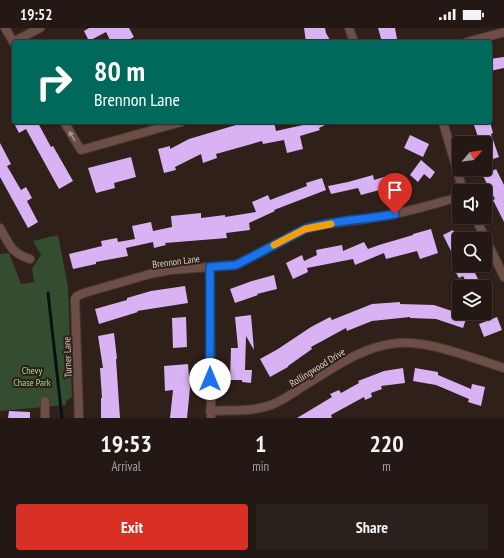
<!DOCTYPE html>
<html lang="en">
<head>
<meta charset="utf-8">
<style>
  :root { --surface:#231813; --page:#2b211c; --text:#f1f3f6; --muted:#a3a0a0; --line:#403733; --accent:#d93025 }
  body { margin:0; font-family:"PT Sans Narrow",sans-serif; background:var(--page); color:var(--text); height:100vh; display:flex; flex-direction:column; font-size:15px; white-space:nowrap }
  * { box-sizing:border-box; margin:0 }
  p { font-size:13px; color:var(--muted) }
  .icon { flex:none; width:22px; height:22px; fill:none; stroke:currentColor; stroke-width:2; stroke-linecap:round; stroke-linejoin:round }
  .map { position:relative; height:390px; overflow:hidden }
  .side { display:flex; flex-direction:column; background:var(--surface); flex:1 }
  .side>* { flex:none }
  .top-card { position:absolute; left:12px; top:12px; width:480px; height:84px; border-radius:4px; box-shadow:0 1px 3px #0004,0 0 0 1px var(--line); background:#00695c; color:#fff; overflow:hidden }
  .needle { width:26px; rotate:62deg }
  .tools { position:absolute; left:452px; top:108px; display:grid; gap:8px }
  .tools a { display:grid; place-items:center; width:40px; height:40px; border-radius:4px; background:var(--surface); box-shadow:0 1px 3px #0004,0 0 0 1px var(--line); font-size:20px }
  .pin { position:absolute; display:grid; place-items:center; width:34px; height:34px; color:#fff; margin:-41px -17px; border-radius:50% 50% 50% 0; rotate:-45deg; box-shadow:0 0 4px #0007 }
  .pin .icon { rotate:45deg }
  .me { position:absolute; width:44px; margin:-22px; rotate:0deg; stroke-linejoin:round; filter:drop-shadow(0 0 3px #0008) }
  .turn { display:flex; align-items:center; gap:14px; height:84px; padding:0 16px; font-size:18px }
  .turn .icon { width:52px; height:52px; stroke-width:2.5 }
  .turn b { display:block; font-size:28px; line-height:34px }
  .eta { display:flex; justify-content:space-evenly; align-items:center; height:68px; text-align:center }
  .eta b { font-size:24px; font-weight:700; line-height:28px }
  .primary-button { display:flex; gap:8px; margin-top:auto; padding:8px 16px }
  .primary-button a { flex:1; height:46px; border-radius:4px; background:var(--accent); color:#fff; font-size:16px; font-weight:700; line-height:46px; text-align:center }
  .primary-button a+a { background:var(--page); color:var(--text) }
  .status { display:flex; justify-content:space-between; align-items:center; height:28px; padding:0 20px; background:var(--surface); direction:ltr }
  .status svg { height:11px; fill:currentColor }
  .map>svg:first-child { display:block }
  .green { fill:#334d2e }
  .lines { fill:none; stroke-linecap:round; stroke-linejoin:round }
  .stream { stroke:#051213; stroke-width:3 }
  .building { fill:#d8b2f3 }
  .street-casing { stroke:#4a3c35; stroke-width:10 }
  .street { stroke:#6d4e47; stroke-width:8 }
  .oneway { fill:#a99690 }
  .route-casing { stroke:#114b97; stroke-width:10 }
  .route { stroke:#1a73e8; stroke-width:7 }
  .slow { stroke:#f59e0b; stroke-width:7 }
  .labels { text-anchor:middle; stroke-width:4; stroke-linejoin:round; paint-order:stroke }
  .street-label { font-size:10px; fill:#dad0cb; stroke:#2f2019 }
  .park-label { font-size:10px; fill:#99dc8c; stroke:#2f2019 }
</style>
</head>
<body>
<div class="status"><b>19:52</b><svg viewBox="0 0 49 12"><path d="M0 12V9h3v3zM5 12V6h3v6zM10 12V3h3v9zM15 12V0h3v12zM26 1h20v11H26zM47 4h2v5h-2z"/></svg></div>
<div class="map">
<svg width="504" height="390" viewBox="0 0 504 390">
  <rect width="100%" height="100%" fill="#2f2019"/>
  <!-- green -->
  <path class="green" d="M58,207L68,259L72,369L66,373V377L0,383V226L9,225L21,256L34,254L32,241L41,227L33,213Z"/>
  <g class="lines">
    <!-- stream -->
    <path class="stream" d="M48,265L62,390"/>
  </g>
  <!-- building -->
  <path class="building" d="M89,0H129L134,9L124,14H111L106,4L89,13L84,3Z
    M304,0H325L326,5L331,14H306Z
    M378,0H395L397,11L382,14Z
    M504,29V40L490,43V31Z
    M22,94H40L38,95L51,119L53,118L73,153L59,161L26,101L19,105L15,97Z
    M246,94H274L276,103L303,97L302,94H331L319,100L320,102L300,108L303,121L287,125L284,112L263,116L262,113L216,126L217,130L203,135L201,126L175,139L176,142L164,145L158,121L170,118V121L189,111Z
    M473,94H490L493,105L491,106L499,129L487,133L485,128V115H480Z
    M410,107L429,116L423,129L404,120Z
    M0,115L11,136L7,138L21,162L26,159L32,170L27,173L38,194L28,200L0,149Z
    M131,129L136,149L114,155L115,160L96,165L88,140Z
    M421,132L435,144L430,151L424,146L418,154L410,147Z
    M496,141L504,157V194L493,172L495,171L483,148Z
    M397,145L401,156L383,162V161L361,167L358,160L331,166L328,158L348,154L373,147L374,152Z
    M322,150L326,162L274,182L275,183L249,195L250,202L226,205L227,210L165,215L166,217L154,220L153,214L126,220L128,228L96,234V236L73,241L69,226L102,218L101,213L117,210L118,214L135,211L132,198L151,194L153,203L172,199L171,188L201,185V190L225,187V189L256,184L252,174L268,167L270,172L307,158L306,155Z
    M431,201L438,225L420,231L417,223L386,231L384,225L355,237L353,231L307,240L308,244L293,251L286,235L302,227L304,233L317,227L316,222L342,217L343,223L364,214L368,221L379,217L413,207V206Z
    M453,202L459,212V221L452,225L443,207Z
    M466,237H471L480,255L472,259H469L463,248L459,250L455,243Z
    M274,247L277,261L257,266L258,267L235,275L230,261L252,253Z
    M185,258L188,275L137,283L138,284L99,296L95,281L127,272V270L151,263Z
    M400,274V276L434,277L467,288L463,300L436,291L410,290V289L372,293L347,303L346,300L311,319L312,321L288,338V339L270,349L260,331L278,321L311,299L330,289L332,292L372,276Z
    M251,287L254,322L246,308L245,342H252L251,355L242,354V352H230L231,320H238L235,289Z
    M186,289L187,319L173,320L172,290Z
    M497,289L502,302L484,309L479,296Z
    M114,305L117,331H116L120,390H101V370H102L100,340H103L98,308Z
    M188,336L190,360L187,390H170L173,362L165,363L164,338Z
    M403,340L405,355L381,358L382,361L371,365L372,369L365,372L364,369L331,387L332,390H297L332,369L330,366L339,362L341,365L359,355L358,353L384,343Z
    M415,340L438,344V347L471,361L472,356L485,359L481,378L468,374L469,371L436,357L413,353Z
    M9,383L30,384V390H8Z"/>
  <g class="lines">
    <!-- street casing -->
    <g class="street-casing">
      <path id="street" d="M5,0L14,15
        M349,0L354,14
        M13,14L40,0
        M467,14L504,4
        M64,94L81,122L181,94
        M443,94L463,163
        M475,189L504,249
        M0,200C9,216 11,225 30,231
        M210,239L211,390
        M210,383C230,382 252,384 271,377C282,373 292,366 302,359C332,341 362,318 398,315C432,313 472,330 504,340
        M45,390V373
        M79,390L75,271L77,268L84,265L150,246L170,242L236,237L305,201C327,194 350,194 372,190C402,186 430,177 459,169"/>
    </g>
    <!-- street -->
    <use href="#street" class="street"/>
  </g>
  <!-- one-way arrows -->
  <defs><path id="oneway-solid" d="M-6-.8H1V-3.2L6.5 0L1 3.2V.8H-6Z"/></defs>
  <use class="oneway" href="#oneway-solid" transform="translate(72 108) rotate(-122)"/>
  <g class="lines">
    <!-- route casing -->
    <g class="route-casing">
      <path id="route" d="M210,351V239L236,237L305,201C334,192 365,192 395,186"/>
    </g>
    <!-- route -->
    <use href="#route" class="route"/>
    <!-- slow -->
    <path class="slow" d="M274,217L305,201L331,196"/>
  </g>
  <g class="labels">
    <!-- street labels -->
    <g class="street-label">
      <text transform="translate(176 233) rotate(-7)" y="4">Brennon Lane</text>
      <text transform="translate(67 329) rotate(-92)" y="4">Turner Lane</text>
      <text transform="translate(317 339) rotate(-32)" y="4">Rollingwood Drive</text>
    </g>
    <!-- park labels -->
    <g class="park-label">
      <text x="32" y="346">Chevy<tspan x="32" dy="12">Chase Park</tspan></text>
    </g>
  </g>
</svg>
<div class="tools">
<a><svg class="needle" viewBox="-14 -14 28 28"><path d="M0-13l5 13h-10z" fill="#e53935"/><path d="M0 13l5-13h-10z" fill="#a3a0a0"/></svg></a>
<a><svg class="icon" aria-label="sound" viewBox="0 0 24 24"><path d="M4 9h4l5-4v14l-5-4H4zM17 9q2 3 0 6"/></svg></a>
<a><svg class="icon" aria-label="search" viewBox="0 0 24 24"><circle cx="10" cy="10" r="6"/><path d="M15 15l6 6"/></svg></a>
<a><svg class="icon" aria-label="layers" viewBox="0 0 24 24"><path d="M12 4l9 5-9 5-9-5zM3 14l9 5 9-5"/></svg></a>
</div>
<div class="pin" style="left:395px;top:186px;background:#d93025"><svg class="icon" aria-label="arrive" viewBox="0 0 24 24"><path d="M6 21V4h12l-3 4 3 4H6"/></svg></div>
<svg class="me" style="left:210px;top:351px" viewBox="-20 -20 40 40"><circle r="19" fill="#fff"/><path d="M0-13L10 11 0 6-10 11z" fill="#1a73e8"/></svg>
<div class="top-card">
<div class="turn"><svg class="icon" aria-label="right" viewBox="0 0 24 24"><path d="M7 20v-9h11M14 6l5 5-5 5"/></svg><div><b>80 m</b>Brennon Lane</div></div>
</div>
</div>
<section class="side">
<div class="eta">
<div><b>19:53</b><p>Arrival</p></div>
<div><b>1</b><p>min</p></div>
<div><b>220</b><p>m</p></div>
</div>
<div class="primary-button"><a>Exit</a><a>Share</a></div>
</section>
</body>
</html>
